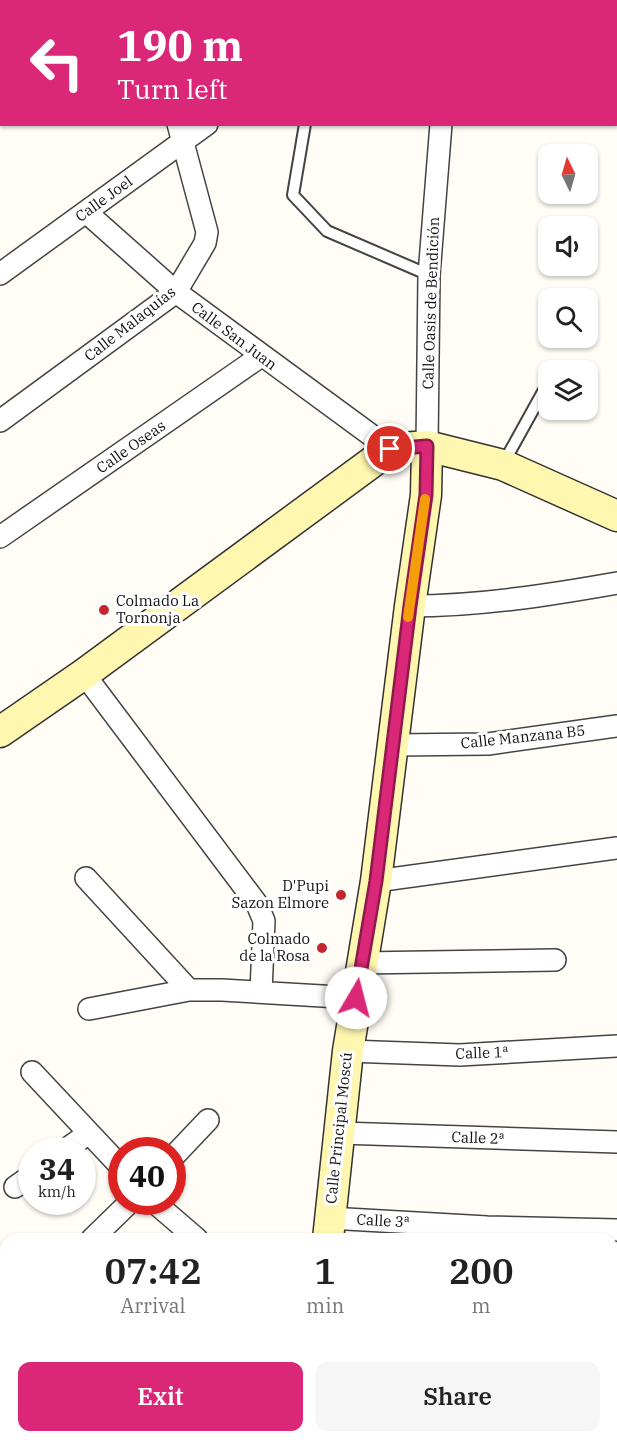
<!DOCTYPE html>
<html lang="en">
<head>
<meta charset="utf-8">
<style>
  :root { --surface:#fff; --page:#f6f6f6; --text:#222; --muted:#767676; --accent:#db2777 }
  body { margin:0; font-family:"IBM Plex Serif",serif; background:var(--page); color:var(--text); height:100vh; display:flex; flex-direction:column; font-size:22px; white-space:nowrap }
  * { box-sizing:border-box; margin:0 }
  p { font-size:20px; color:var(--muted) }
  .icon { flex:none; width:33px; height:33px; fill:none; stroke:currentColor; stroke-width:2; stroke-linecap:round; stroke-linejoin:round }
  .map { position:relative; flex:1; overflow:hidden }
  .drawer { position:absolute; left:0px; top:1233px; width:618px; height:210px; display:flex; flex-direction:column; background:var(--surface); border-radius:18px 18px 0 0; box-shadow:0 2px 4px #0004 }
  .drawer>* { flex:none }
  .hud { position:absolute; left:0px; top:0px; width:618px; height:126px; box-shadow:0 2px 4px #0004; background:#db2777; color:#fff; overflow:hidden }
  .needle { width:39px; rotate:355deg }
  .controls { position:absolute; left:538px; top:144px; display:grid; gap:12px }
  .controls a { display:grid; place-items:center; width:60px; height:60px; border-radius:12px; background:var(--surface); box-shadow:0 2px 4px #0004; font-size:30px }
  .speed { position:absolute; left:18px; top:1137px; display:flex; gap:12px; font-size:30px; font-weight:700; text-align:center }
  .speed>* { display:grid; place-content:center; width:78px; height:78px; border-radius:50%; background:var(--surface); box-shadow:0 2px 4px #0004; line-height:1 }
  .speed small { font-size:15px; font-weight:400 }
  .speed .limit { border:9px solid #d22; background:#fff; color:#111 }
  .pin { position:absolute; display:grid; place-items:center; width:51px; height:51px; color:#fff; margin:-26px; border:3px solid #fff; border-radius:50%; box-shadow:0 2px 6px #0007 }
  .me { position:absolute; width:66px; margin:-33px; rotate:8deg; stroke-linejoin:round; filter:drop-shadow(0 0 4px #0008) }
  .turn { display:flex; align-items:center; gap:21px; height:126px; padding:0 18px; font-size:27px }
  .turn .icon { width:78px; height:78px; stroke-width:2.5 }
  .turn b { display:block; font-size:42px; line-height:51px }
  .eta { display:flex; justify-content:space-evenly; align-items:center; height:102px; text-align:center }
  .eta b { font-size:36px; font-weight:600; line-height:42px }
  .action { display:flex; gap:12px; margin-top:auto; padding:12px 18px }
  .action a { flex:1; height:69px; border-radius:12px; background:var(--accent); color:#fff; font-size:24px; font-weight:600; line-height:69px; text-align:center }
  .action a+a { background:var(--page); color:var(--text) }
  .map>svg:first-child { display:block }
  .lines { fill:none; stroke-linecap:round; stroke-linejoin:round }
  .lane-casing { stroke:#444; stroke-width:14 }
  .street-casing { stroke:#444; stroke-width:24 }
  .secondary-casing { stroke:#333; stroke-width:33 }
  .lane { stroke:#fff; stroke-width:10 }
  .street { stroke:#fff; stroke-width:21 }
  .secondary { stroke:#fff6b0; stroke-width:30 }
  .route-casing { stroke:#8e194d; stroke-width:15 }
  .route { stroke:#db2777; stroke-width:10 }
  .slow { stroke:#f59e0b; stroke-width:10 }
  .poi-dot { fill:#c4262e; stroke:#fff; stroke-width:2 }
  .labels { text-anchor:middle; stroke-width:6; stroke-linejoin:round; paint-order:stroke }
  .street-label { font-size:15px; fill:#111; stroke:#fff }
  .poi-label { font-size:15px; fill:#111; stroke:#fff; text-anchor:end }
</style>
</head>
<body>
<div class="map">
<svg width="617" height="1443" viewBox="0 0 617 1443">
  <rect width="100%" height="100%" fill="#fffdf5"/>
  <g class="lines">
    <!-- lane casing -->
    <g class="lane-casing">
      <path id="lane" d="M389,0V2
        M305,124L293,195L327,231L429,275
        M503,464L549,381"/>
    </g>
    <!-- street casing -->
    <g class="street-casing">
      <path id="street" d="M134,0L135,2
        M262,0L263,2
        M464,2L465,0
        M86,212L176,292L390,449
        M0,274L207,124
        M0,421L176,292L205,243L207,232L178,124
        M427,446L429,275L441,124
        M0,537L261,356
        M410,606C479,606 549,595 617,583
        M84,674L257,904L264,921L261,992
        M393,745L488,744L617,726
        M86,878L189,990
        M376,881L617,848
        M361,963L555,960
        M89,1009L189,990H222L356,998
        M348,1051L460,1055L617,1046
        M32,1072L122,1168
        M340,1133L617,1142
        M65,1150L89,1133
        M172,1158L208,1120
        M15,1187L32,1175
        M154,1202L197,1239
        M329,1218L487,1227L617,1230
        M92,1239L130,1202
        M612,1313L617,1312
        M0,1378L6,1368
        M612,1401H617"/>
    </g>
    <!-- secondary casing -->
    <g class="secondary-casing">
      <path id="secondary" d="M0,732L84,674L390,449L427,446L503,465L617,516
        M328,1239L348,1051L376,881L410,606L426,495L427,446
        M307,1443V1437"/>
    </g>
    <!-- lane -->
    <use href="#lane" class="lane"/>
    <!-- street -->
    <use href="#street" class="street"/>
    <!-- secondary -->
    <use href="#secondary" class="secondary"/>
  </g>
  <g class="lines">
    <!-- route casing -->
    <g class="route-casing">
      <path id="route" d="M356,998L376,881L410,606L426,495L427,446L390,449"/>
    </g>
    <!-- route -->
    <use href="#route" class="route"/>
    <!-- slow -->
    <path class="slow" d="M408,617L425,499"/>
  </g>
  <!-- markers -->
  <g class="poi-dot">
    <circle cx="104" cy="610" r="6"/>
    <circle cx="341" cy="895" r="6"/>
    <circle cx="322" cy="948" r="6"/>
  </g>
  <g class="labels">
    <!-- street labels -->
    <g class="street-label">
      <text transform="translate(104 199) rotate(-36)" y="5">Calle Joel</text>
      <text transform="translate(431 303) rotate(-88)" y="5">Calle Oasis de Bendición</text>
      <text transform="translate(130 324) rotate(-38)" y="5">Calle Malaquías</text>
      <text transform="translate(234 336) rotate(37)" y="5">Calle San Juan</text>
      <text transform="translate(131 447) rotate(-35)" y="5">Calle Oseas</text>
      <text transform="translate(523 737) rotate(-6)" y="5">Calle Manzana B5</text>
      <text transform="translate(482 1053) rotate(-2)" y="5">Calle 1ª</text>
      <text transform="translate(339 1128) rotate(-84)" y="5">Calle Principal Moscú</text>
      <text transform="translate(478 1138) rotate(2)" y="5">Calle 2ª</text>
      <text transform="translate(383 1221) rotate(3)" y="5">Calle 3ª</text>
    </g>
    <!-- poi labels -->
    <g class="poi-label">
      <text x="116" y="606" text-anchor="start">Colmado La<tspan x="116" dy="17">Tornonja</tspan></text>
      <text x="329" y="891">D'Pupi<tspan x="329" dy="17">Sazon Elmore</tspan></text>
      <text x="310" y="944">Colmado<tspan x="310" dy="17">de la Rosa</tspan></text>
    </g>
  </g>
</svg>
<div class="controls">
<a><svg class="needle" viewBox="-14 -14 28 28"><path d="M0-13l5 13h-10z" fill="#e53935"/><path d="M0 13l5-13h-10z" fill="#767676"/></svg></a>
<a><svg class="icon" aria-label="sound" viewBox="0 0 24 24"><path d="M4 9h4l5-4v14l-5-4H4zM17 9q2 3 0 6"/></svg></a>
<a><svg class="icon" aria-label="search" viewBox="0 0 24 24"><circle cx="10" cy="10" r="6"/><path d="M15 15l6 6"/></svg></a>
<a><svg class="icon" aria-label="layers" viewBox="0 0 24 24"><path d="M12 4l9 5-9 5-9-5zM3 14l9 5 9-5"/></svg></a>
</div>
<div class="speed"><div>34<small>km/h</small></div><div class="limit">40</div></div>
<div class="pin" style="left:390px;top:449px;background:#d93025"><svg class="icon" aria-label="arrive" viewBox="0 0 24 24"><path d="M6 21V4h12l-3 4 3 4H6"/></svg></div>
<svg class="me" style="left:356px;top:998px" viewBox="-20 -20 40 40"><circle r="19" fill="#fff"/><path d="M0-13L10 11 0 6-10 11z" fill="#db2777"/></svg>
<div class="hud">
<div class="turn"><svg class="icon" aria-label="left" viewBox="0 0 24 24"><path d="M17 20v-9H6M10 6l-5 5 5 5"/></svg><div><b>190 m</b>Turn left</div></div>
</div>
<section class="drawer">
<div class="eta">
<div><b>07:42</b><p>Arrival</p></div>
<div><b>1</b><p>min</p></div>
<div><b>200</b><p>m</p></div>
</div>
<div class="action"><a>Exit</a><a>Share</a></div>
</section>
</div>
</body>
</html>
